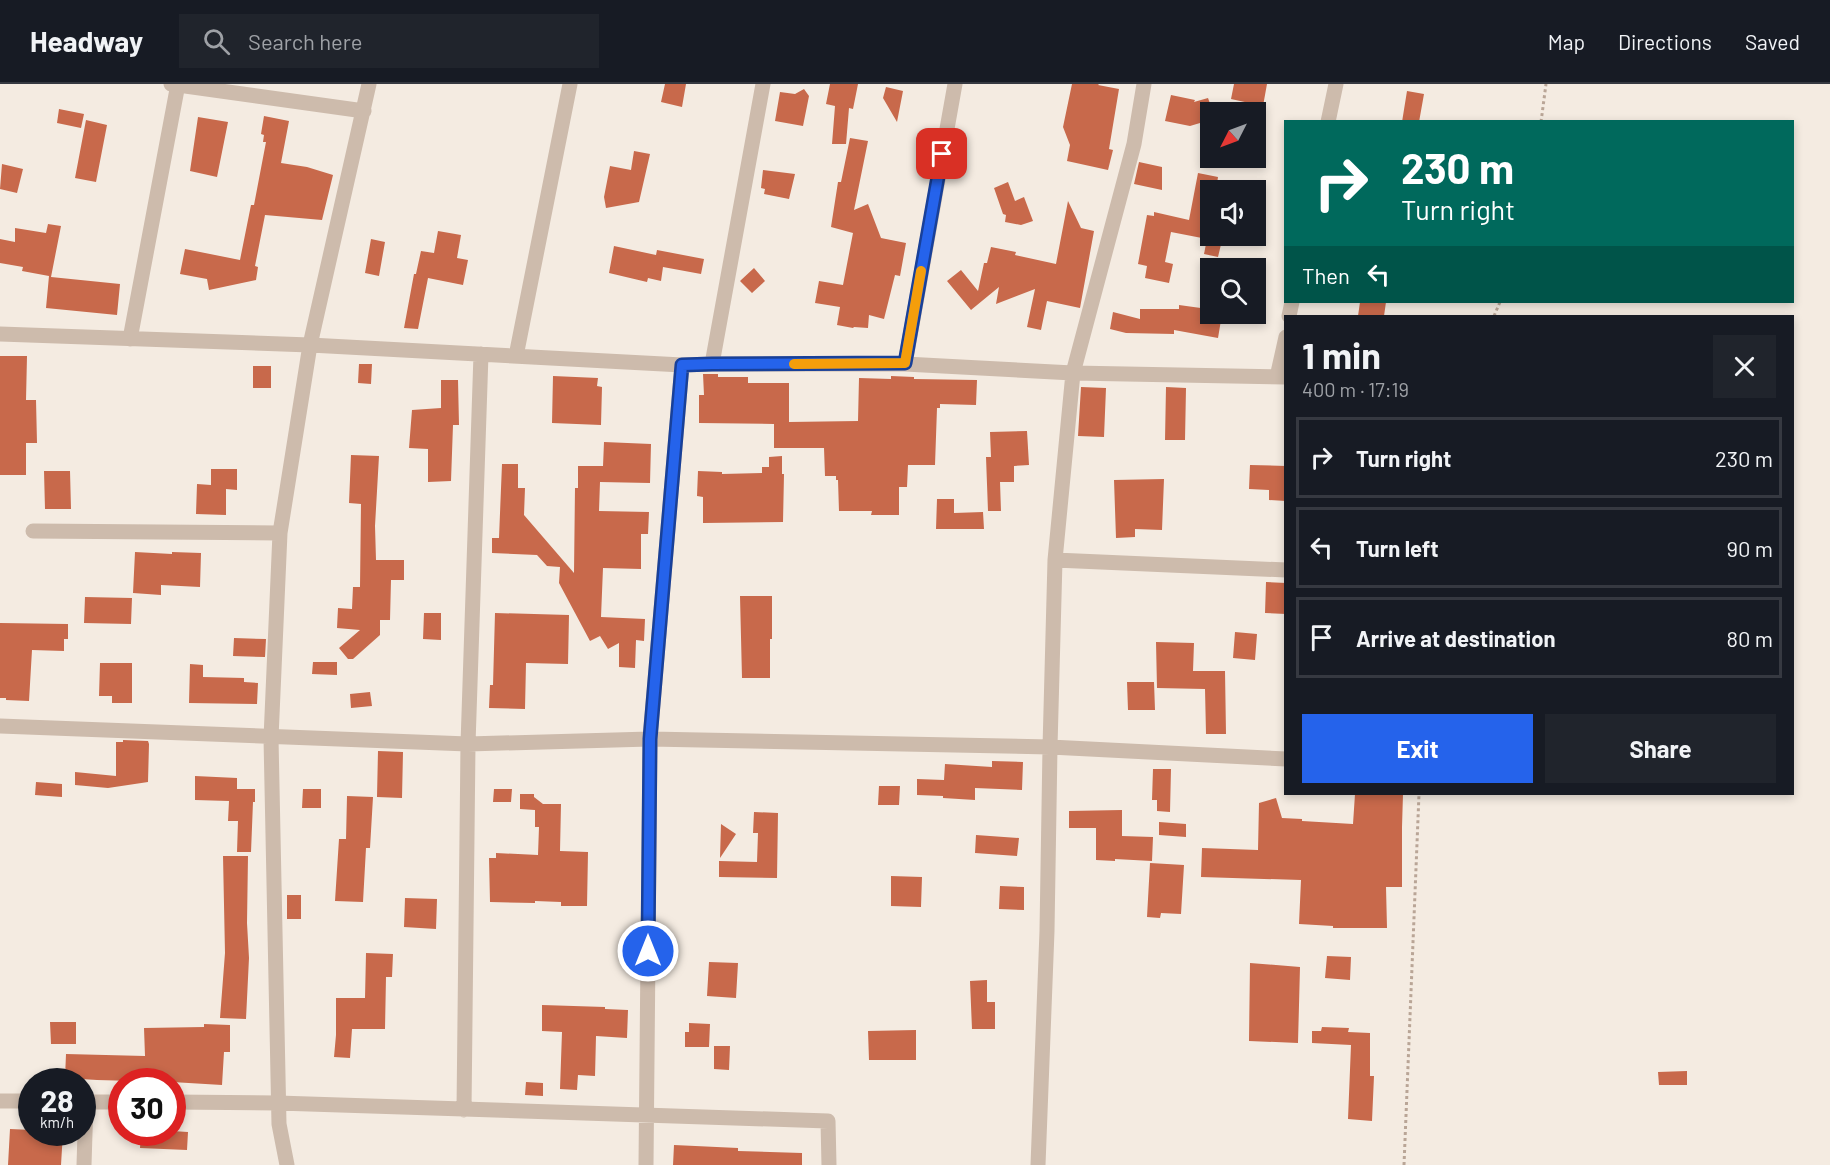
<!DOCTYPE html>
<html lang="en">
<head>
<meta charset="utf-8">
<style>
  :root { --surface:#171b24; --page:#20242c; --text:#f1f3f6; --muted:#9ea1a6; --line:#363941; --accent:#2563eb }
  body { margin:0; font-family:Barlow,sans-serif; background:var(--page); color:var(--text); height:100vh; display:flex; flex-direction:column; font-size:22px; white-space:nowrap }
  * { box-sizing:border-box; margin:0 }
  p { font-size:20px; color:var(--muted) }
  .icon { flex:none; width:33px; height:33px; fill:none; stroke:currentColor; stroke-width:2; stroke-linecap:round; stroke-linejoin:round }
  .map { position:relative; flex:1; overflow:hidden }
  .panel { position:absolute; left:1284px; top:231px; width:510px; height:480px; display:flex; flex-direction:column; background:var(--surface); border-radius:0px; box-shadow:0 3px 9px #0003 }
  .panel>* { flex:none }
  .banner { position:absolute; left:1284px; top:36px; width:510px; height:183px; border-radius:0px; box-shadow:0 3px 9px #0003; background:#00695c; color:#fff; overflow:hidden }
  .needle { width:39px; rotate:228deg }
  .controls { position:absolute; left:1200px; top:18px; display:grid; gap:12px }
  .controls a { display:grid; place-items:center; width:66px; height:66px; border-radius:0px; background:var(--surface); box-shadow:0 3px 9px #0003; font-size:30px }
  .speed { position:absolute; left:18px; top:984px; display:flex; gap:12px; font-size:30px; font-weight:700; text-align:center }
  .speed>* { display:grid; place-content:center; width:78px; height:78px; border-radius:50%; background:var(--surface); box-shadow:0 3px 9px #0003; line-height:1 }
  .speed small { font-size:15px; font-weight:400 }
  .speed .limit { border:9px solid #d22; background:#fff; color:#111 }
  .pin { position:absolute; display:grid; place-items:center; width:51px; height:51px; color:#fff; margin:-26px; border-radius:12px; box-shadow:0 3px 9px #0006 }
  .me { position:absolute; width:66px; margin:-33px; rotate:0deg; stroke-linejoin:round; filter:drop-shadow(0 0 4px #0008) }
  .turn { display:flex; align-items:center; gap:21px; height:126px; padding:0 18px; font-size:27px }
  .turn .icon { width:78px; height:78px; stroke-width:2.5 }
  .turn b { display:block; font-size:42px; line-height:51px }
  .then { display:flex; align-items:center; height:57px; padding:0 18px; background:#0003; gap:12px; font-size:22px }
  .round { display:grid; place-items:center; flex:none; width:63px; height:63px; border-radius:0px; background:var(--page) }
  .head { display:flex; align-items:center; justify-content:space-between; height:102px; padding:0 18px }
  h1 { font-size:36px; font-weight:700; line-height:45px }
  .action { display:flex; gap:12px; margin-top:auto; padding:12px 18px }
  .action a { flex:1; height:69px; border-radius:0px; background:var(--accent); color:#fff; font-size:24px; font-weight:700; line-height:69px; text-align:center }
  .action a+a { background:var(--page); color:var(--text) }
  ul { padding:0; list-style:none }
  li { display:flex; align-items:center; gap:18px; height:81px; margin:0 12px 9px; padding:0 6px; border:3px solid var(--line); border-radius:0px }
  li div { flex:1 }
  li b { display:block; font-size:22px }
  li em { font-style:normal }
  header { display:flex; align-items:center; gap:36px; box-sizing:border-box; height:84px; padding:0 30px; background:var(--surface); border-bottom:2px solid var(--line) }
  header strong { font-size:28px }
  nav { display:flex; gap:33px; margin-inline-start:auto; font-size:21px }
  .search { width:420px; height:54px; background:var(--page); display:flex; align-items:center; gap:15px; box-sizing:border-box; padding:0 21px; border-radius:0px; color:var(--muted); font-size:22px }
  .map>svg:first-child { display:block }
  .building { fill:#c8694b }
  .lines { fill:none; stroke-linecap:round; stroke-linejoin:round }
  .path { stroke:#b9a596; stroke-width:3; stroke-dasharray:3 3; stroke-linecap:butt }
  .street { stroke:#cdbbac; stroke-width:15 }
  .route-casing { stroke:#184099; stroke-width:15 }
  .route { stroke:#2563eb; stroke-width:10 }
  .slow { stroke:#f59e0b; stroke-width:10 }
</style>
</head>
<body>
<header>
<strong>Headway</strong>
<div class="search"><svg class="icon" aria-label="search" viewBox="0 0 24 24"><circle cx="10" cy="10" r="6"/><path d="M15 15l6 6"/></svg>Search here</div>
<nav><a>Map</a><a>Directions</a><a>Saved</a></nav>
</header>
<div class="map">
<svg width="1830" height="1081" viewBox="0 0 1830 1081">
  <rect width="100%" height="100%" fill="#f4ebe1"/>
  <!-- building -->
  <path class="building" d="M665,0H686L682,23L661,18Z
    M830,0H858L853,25L849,24L846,60H832L835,22L826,20Z
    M1072,0H1099L1098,1L1119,5L1109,65L1113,66L1108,86L1067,77L1070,61L1063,43Z
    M1234,0H1267L1263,22L1231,15Z
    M886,3L903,7L897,38L883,14Z
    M804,5L809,12L803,42L775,37L780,8L795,10Z
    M1407,7L1424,10L1419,38H1402Z
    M1171,11L1195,16L1194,18L1208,14L1213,28H1210V36L1190,42L1165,37Z
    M59,25L84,30L81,44L57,39Z
    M264,32L289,37L281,79L307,83L333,91L322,136L265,131L255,182L258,183L256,196L209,206L207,195L180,190L185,165L240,176L251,121H254L266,58H263L264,51L261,50Z
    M198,33L228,38L217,93L190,87Z
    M86,36L107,41L96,98L75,94Z
    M850,54L868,57L854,126L868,120L881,154L906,159L900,192L895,191L884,235L869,231L868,244L854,243L853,244L837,241L840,223L815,219L819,197L843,201L853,149L831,143L838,98H841Z
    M634,67L650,70L639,118L606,124L604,113L610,82L631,86Z
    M1139,78L1162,83V106L1134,100Z
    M2,80L23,85L17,109L0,105Z
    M763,86L795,90L789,115L764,110L765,105L761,104Z
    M1198,89L1218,93L1216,106H1210V152H1223L1218,173L1204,170L1207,155L1171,148L1165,178L1173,180L1169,199L1145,194L1147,182L1138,180L1147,131L1154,132V128L1189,136Z
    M1008,98L1015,117L1024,113L1033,137L1021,141L1005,138L1006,131L1003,130L994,104Z
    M1068,117L1081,144L1094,147L1080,224L1047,217L1041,246L1027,243L1035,205L996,220L999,203L971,226L947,197L961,186L978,207L984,179H987L991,163L1016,168L1015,171L1056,180Z
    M48,140L61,142L51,193L120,200L117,231L46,224L49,192L22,187L23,183L0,179V155L15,158V144L46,149Z
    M438,147L461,151L457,174L468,176L463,201L428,194L418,245L404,244L414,190H416L421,167L434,169Z
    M371,155L385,158L379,192L365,189Z
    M614,162L656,171L657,166L704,175L701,190L663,183L661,197L648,194L647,198L609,189Z
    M754,184L765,197L752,209L740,197Z
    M1360,218H1386L1384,232H1358Z
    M1179,221L1208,225V227L1210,228V230H1222L1218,254L1174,246V250L1126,249L1110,245L1113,228L1140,235V225H1179Z
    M0,272H27L26,316H36L37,359H26V391H0Z
    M359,280H372L371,300L358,299Z
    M253,282H271V304H253Z
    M703,290H718V293H748V299H789V338L858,337L859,294L891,295V292L914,293V295L977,296L976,321L940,320V324H937L935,381H908L907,403H899V431H871L872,427H839L838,396H836V392H825L824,364H774V340L699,339V311H704Z
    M553,292L598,294L597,302L602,303L601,341L552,339Z
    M441,296H458L459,341H453L451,397L428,398V365L409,364L412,326L441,324Z
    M1081,303L1106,304L1104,353L1078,352Z
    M1166,303L1186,304L1185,356H1165Z
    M1027,347L1029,381L1014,382V398H1000L1001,427H988L986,373H991L990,348Z
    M604,358L651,360L650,399L600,398L599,427L649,428L648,450H641V485L603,484L601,533L645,535L644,557L636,556L635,584L619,583V559L608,565L600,552L590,557L559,499L560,483L547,482L537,471L492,469V454H499L502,380H518V404H525L524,431L574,489L575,404H578V382H603Z
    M351,371L379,372L375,442L376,476H404V496H391L390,536H380V551L353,575H348L339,564L360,546L337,544L338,524L352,525L353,503H360L361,420L349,419Z
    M782,372V390H784L783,438L703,439V413L697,412L698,387L722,388V390L762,389V383H769V373Z
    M1250,381L1286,382V417L1269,416V406L1249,405Z
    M211,385H237V406L226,405V431L196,430L197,400L211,401Z
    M44,387H70L71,425H45Z
    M1164,395L1162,446L1135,445V453L1116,454L1114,396Z
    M937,415H954V429L983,428L984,445H936Z
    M135,468L172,470V468L201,469L200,503L161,501V511L133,509Z
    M1266,498L1286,499V530L1265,529Z
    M740,512H772V555H770V594H742Z
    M85,513L132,514L131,540L84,539Z
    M424,529H441V556L423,555Z
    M495,529L569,531L568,580L526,579L525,625L489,624L490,601H493Z
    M0,539L68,540V555H64V567L32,566L29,617L6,616V614H0Z
    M1235,548L1257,550L1255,576L1233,574Z
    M234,554L266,555L265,573L233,572Z
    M1156,558L1194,559L1193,587H1225L1226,650H1206L1205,605L1157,604Z
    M313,578H337V591L312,590Z
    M100,579H132V619H112V612H99Z
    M190,580L203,581V593L244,594V598L258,599L257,620L189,619Z
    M1127,598H1154L1155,626H1128Z
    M370,608L372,622L351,624L350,610Z
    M123,656L148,657L149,660L148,698L108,704L75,701V688L116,692V658H123Z
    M378,667L403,668L402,714L377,713Z
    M992,677L1023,678L1022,706L975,704V716L943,714V712L917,711V695L944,696L945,680L992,683Z
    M1153,685H1171L1170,728L1157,727V716H1152Z
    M195,692L237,694V705H255V718H253L251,768H237L238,737H228L229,717L195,716Z
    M36,698L62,700V713L35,711Z
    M879,702H900L899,721H878Z
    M303,705H321V724H302Z
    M494,705H512L511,718H493Z
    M520,710H534V713L543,720H561L560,767L588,768L587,822H561V818L535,817V819L490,818L489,774H496V769L538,771L539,743H535V726L520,725Z
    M1355,710H1403L1402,743V803H1386L1387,844H1333V842L1299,840L1301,796L1201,793L1202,764L1258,766L1259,719L1276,714L1282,734L1302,735V737L1353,740Z
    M347,712L373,713L370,764H366L363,818L335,817L339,755H346Z
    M1122,726V752L1153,753L1152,777L1115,775V777L1096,776V744H1069V727Z
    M754,728L778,729L777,794L719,793V777L757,778L758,749H753Z
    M1159,738L1186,740V753L1159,751Z
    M721,740L736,750L720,774Z
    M976,751L1019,754L1017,772L975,769Z
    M223,772H248L247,839L249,874L246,935L220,934L225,869Z
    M1150,779L1184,781L1181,830L1161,829L1160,834L1147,833Z
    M891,792L922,793L921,823L891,822Z
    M1000,802L1024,803V826L999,825Z
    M287,811H301V835H287Z
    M405,814L437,815L436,845L404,843Z
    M366,869L393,870L392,893H386L385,945H352L350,974L334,973L336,951V914H365Z
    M1327,872L1351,873L1350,896L1325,894Z
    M709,878L738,879L736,914L707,912Z
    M1250,879L1300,883L1298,959L1249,957Z
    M987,896V918H995V945H972L970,897Z
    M542,921L605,923V925L628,926L627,954L596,952L595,992L578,991L577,1006L560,1005L562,948L542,947Z
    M50,938H76V960H51Z
    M689,939L710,940L709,963H685V948H689Z
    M204,940L230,941V968H224L222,1001L172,998L97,996L65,994L66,970L145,972L144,944L204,943Z
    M1322,943L1349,944L1348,948L1370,949V992H1374L1372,1037L1348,1035L1351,961L1312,959V947H1321Z
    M916,946V976H869L868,947Z
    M714,962H730L729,986L714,985Z
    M1687,987V1001H1659L1658,988Z
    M526,998L543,999V1012L525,1011Z
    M10,1045L32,1046V1048H63L61,1081H8Z
    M172,1047L188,1048L187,1066L140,1064L141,1048H172Z
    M674,1061L738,1064V1067L802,1069V1081H673Z"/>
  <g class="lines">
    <!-- path -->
    <path class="path" d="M1541,38L1546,0
      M1494,232L1500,218
      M1404,1081L1419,710"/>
    <!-- street -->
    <path class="street" d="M171,0L364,27
      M1328,38L1336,0
      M1289,232L1292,218
      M0,250L310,261L682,281L712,280H905L1073,289L1286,293
      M130,255L178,0
      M516,272L570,0
      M712,280L763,0
      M905,280L955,0
      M1277,293L1286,253
      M33,447L280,449
      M1055,476L1286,486
      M0,642L468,660L650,655L1050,663L1286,675
      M0,1017H32
      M82,1018H122
      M172,1018L278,1019L828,1037L829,1081
      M464,1026L468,660L481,270
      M84,1081L86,1018
      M287,1081L279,1040L271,654L280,449L310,261L369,0
      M646,1081L650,655L682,281
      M1038,1081L1047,847L1050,663L1055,476L1073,289L1134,60L1144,0"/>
  </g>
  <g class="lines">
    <!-- route casing -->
    <g class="route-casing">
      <path id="route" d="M648,867L650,655L682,281L712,280L905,279L942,70"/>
    </g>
    <!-- route -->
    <use href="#route" class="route"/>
    <!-- slow -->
    <path class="slow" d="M794,280L905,279L921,187"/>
  </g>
</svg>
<div class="controls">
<a><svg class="needle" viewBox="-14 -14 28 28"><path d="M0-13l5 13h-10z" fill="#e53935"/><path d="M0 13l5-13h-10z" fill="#9ea1a6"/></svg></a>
<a><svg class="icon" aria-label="sound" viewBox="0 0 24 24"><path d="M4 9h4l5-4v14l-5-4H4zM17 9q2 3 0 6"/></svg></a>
<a><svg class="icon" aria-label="search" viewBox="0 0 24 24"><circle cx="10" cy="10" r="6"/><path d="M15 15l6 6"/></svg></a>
</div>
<div class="speed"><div>28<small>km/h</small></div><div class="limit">30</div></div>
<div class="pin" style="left:942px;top:70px;background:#d93025"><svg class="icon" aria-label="arrive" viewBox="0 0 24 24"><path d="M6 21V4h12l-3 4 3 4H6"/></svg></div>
<svg class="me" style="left:648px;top:867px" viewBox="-20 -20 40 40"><circle r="17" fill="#2563eb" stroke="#fff" stroke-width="3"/><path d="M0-11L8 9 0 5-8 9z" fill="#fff"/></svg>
<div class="banner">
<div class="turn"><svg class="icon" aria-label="right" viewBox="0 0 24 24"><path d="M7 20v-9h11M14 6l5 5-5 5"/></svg><div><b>230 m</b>Turn right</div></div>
<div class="then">Then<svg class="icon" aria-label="left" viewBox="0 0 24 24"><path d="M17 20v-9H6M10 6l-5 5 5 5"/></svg></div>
</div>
<section class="panel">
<div class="head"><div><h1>1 min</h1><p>400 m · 17:19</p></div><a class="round"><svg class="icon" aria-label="close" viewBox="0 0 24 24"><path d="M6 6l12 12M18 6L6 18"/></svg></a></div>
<ul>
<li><svg class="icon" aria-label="right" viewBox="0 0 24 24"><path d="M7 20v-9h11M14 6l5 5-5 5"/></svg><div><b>Turn right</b></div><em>230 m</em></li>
<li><svg class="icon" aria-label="left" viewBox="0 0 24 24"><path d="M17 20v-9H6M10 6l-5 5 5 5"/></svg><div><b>Turn left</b></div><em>90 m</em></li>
<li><svg class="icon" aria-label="arrive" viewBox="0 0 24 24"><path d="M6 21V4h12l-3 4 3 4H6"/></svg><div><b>Arrive at destination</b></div><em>80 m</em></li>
</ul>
<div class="action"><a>Exit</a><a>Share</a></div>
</section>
</div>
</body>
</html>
